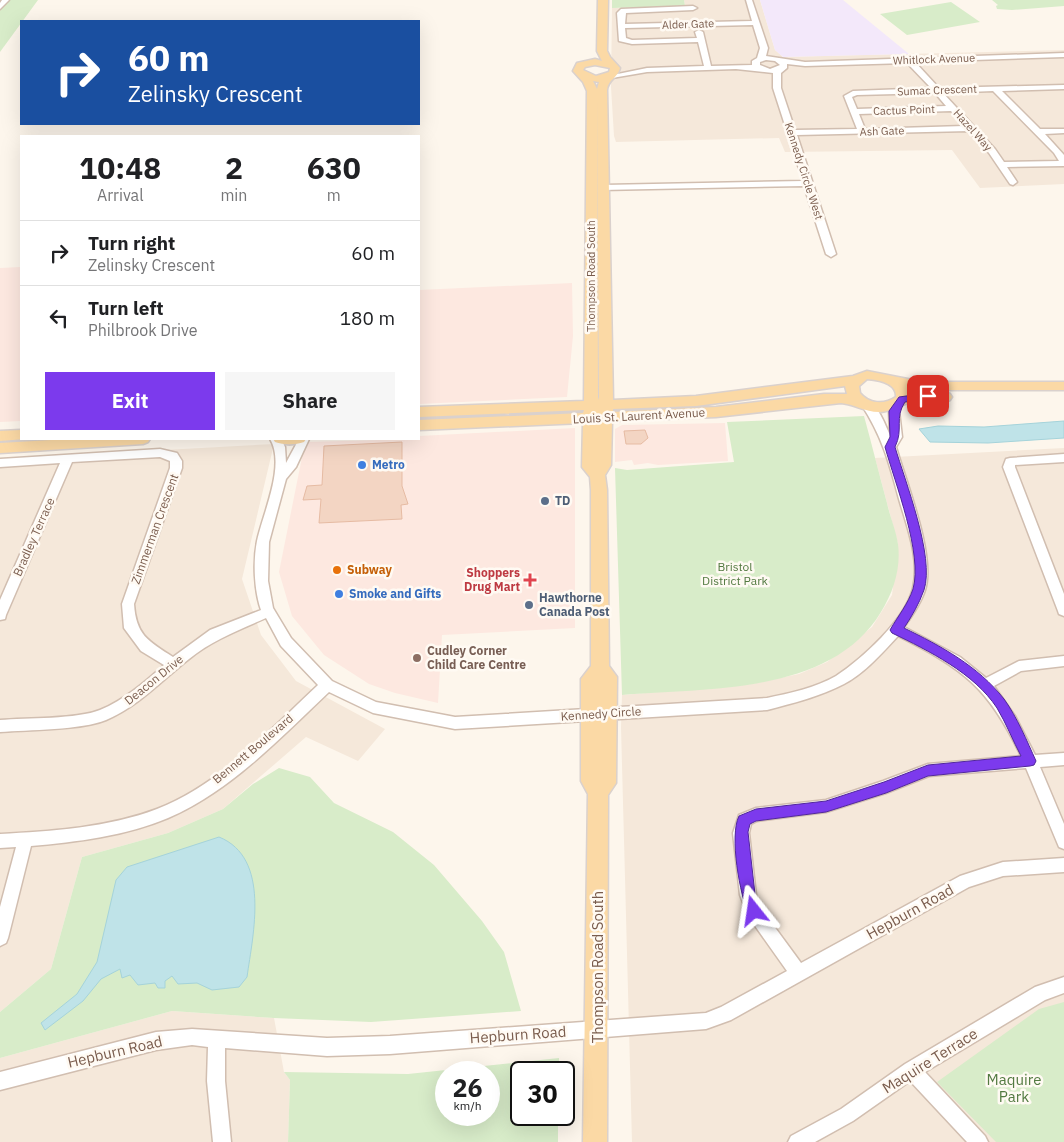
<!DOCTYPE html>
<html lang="en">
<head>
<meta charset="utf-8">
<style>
  :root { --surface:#fff; --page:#f6f6f6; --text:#202124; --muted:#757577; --line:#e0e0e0; --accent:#7c3aed }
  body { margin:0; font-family:"IBM Plex Sans",sans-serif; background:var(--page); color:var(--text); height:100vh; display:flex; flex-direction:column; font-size:19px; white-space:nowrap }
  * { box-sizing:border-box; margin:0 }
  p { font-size:16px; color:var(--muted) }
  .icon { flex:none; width:28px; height:28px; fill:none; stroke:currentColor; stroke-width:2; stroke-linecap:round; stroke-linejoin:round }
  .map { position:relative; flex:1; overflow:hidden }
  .drawer { position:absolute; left:20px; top:135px; width:400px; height:305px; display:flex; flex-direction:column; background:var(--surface); border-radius:0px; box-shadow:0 5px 20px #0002 }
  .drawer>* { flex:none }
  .top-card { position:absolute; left:20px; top:20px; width:400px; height:105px; border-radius:0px; box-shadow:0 5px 20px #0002; background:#1a4fa0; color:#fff; overflow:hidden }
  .speed { position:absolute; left:435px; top:1061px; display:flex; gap:10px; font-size:25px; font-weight:700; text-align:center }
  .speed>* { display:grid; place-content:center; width:65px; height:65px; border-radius:50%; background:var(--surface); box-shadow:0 5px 20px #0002; line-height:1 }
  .speed small { font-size:12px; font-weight:400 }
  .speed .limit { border:2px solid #111; border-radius:8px; background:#fff; color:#111 }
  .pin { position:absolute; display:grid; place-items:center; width:42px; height:42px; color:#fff; margin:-21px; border-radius:10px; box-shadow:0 2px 8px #0006 }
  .me { position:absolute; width:55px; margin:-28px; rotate:345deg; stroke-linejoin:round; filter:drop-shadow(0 0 4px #0008) }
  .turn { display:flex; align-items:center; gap:18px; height:105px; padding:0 25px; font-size:22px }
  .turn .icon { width:65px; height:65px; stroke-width:2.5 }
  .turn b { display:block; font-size:35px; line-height:42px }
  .eta { display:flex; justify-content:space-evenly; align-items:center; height:85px; text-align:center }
  .eta b { font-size:30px; font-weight:700; line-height:35px }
  .primary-button { display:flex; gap:10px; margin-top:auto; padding:10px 25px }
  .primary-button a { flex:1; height:58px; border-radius:0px; background:var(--accent); color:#fff; font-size:20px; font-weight:700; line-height:58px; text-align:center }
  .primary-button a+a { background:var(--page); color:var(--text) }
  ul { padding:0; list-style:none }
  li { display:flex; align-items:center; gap:15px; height:65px; padding:0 25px; border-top:1px solid var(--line) }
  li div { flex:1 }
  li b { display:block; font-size:19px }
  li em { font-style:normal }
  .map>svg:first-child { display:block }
  .residential { fill:#f5e8da }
  .commercial { fill:#fde8e0 }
  .education { fill:#f3e8fa }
  .green { fill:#d8ecc9; fill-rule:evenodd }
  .water { fill:#bfe3e8; stroke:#a5d3da }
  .building { fill:#f3d5c3; stroke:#e6bba3 }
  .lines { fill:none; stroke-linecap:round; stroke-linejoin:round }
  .minor-casing { stroke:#d1beb0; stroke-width:3 }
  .major-casing { stroke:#dad1cd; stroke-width:3 }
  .minor { fill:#fff; fill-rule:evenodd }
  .major { fill:#fbd9a5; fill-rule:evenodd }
  .route { fill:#7c3aed; stroke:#51269a }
  .shop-dot { fill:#3f7fe0; stroke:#fffaf3; stroke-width:2 }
  .service-dot { fill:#5c6f8a; stroke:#fffaf3; stroke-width:2 }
  .food-dot { fill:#e8710a; stroke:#fffaf3; stroke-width:2 }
  .health-dot { fill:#e0444e; stroke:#fffaf3; stroke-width:2 }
  .education-dot { fill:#8d6e63; stroke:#fffaf3; stroke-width:2 }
  .labels { text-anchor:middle; stroke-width:5; stroke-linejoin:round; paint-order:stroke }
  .far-street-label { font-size:11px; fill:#7a5c4d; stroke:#fffaf3 }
  .street-label { font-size:12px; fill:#7a5c4d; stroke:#fffaf3 }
  .shop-label { font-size:12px; font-weight:bold; fill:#366cbe; stroke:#fffaf3; text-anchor:start }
  .service-label { font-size:12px; font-weight:bold; fill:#4e5e75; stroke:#fffaf3; text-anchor:start }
  .park-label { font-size:12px; fill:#537a41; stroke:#fffaf3 }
  .food-label { font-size:12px; font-weight:bold; fill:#c56008; stroke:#fffaf3; text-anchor:start }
  .health-label { font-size:12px; font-weight:bold; fill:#be3a42; stroke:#fffaf3; text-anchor:end }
  .education-label { font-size:12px; font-weight:bold; fill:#785e54; stroke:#fffaf3; text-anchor:start }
  .near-street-label { font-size:15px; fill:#7a5c4d; stroke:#fffaf3 }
  .near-park-label { font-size:15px; fill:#537a41; stroke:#fffaf3 }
</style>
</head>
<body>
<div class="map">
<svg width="1064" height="1142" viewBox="0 0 1064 1142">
  <rect width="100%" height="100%" fill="#fdf6ec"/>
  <!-- residential -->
  <path class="residential" d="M684,0H760L775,50L783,57L1064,50V184L980,188L952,150L785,152L779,138L616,142L614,136L611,87L612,8L685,6Z
    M274,444L242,579L261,635L296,681L385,729L358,761L306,737L223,809L168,833L82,857L51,969L0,1012V459Z
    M1064,448V1142H632L621,727L622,695L751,684L799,674L827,662L872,627L892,595L898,544L875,458Z
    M172,1011L274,1018L284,1072L290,1080L288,1142H0V1058Z"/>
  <!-- commercial -->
  <path class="commercial" d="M21,267V421L0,422V268Z
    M572,283L573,336L567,397L419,404V290Z
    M725,423L728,461L658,465L648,463L634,465L632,460L615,462V429L622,425Z
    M575,428V628L442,635L438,703L395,693L369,684L324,655L292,616L279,572L305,442L419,439V436Z"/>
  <!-- education -->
  <path class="education" d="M760,0H843L909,54L783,57L775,50Z"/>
  <!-- green -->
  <path class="green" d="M0,0H38L0,52Z
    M612,0H684L685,6L612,8Z
    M992,0H1064V6L1012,10L997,9L996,6L998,5Z
    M951,2L980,22L907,35L880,14Z
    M864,416C872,445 879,474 887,503C890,517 896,530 898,544C901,568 894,591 881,612C831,695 706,688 622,695L615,468L627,470L734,462L727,422Z
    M279,768L310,777L334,803L393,832L434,865L482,921L504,952L521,1011L371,1022L274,1018L172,1011L0,1058V1012L51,969L82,857L168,833L223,809L253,784Z
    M1064,1002V1142H996L937,1082L1039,1009Z
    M559,1058V1072H521V1115H558V1142H288L290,1080L284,1072L408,1074ZM446,1072H489V1115H446Z"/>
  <!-- water -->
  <path class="water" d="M1064,421V438L988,443L930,442L919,429L938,426L984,427Z
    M219,837C271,858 253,934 247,977L239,987L212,990L197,983L178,984L172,976L165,981V988H158L155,983L138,985L130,975L122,978L120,969L101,979L83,1001L45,1030L41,1023L77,994L97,962L116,880L127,867Z"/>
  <!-- building -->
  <path class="building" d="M645,430L648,438L641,444H626L624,431Z
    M402,442V486L408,504L401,505L402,519L319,523L321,499L303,500L307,486L322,485L324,446Z"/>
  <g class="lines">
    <!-- minor casing -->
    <g class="minor-casing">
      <path id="minor" d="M2,0H9L0,9V3Z
        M746,0H752L768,48L766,56L805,62L1064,53V57L915,62L939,88L1064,85V89L1002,91L1040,129H1064V133L1045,134L1064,155V166L1007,167L1017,182L1013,185L1010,184L989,153L969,131L797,135L836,254L831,257L826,254L804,186L601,190V186L604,185L803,181L773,88V73L736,69L647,72L612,78L608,76L647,68L704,66L698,42L632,44L619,41L617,13L621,9L693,6L697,8L693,10L626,13L625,24L752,21ZM753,25L760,48L757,58L752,61V65L711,66L703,32L699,30L695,32L697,38L632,40L626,38L625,28ZM766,60L775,61L780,65L770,69L760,65V62ZM907,63L931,88L853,91L844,96L857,129L795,130L781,88V73L787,68V64L805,66ZM993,91L1054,153L1059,161L1004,162L995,149L943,93ZM935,93L946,106L857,109L852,97L857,95ZM951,111L964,126L865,129L859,114Z
        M866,400C878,404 885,425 890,435L889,411L894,402H902L903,404L899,411L902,437L896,447C906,482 936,556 925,590C921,603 912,616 904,627L960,657L986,678L1019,661L1064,656V666L1021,671L994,686L1015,716L1035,755L1064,753V765L1040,767L1064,824V849L1059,847L1026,768L929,776L886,793L826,812L757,821L751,824L749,833L756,895L760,907L801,963L960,876L1003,862L1064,858V872L1003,876L969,887L731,1020L706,1029L390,1054L327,1056L225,1048V1081L231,1142H213L207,1081L208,1047L192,1045L156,1050L0,1090V1072L156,1032L192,1029L327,1038L390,1036L706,1013L721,1007L787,971L748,916L740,895L733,833L739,815L756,808L826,800L883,781L928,764L1021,756C989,688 964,669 898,636C882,653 865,673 844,684C819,697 793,703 767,710L455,729L373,713L329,692C280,738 231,791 168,818C125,836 77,842 31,846L8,938L6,943L0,946V907L16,847L0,848V834C52,831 107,828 157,809C218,786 271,729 318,685L281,646L266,618C239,630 212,640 189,659C162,680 139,706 106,720C82,730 28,730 0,732V720C26,718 78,719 100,710C124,700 145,682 164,665L141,651L124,628L122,604L170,468V461L160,457L72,462L6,615L5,619L0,620V600L60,463L0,467V459L160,449L177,453L182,461V468L134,604C136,635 148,641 173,657L210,630L261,610C254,590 253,561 257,541C263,513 286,465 270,439H281L285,447L286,463L299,439H309L296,467L286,479L269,542L268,581L273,608L291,638L332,681L376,702L455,717L767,698C790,693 815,688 836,676C862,659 905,620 913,588C920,559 907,527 899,499C889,462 882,436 861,404Z
        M1064,454V462L1015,465V467L1064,594V616L1059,614L1058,611L1003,467L1006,459L1010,458Z
        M1064,977V993L1045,1000L925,1072L985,1136L988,1142H967L910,1081L853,1121L815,1142H788L791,1136L841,1109L905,1064L1035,987Z"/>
    </g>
    <!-- major casing -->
    <g class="major-casing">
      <path id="major" d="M598,0H608L607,51L610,57L620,68C618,78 608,79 607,90L613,400L696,396L853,376L867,371L923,382H1064V390H923L907,387L911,395L945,392L950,394L952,397L950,400L945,402C933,402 917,401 905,404C896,407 889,412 879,412C865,412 854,404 841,403L716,417L612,421L611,465L605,475L607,490L609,666L617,677L616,783L608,795L607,1142H583L588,794L581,781V679L591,666V490L590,477L582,467L583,423L419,430V420L583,413L584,410L419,417V407L584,401L587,91L583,82L573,71L577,63L595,59L602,61L597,51ZM595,65L610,68L609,72L596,76L583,70L585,67ZM593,81L599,82L597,89ZM597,95L599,397L598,400ZM867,379C879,380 897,383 896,397C884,405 869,404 860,393L859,386ZM845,386L847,394H824L716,407L613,412V409L696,406Z
        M21,430V439H25L0,441V431Z
        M69,439H150L148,442L143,444L0,453V443Z
        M273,439H306L304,442C295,445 284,445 275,442Z"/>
    </g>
    <!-- minor -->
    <use href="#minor" class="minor"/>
    <!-- major -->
    <use href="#major" class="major"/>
  </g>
  <!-- route -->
  <path class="route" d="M928,393L933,396L932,399L905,402C894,418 904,429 895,447C905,481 935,557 924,590C919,604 912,616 904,628C941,646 978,666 1004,699C1017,717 1027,741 1036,761L1034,765L1030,766L928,776L886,793L826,812L756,821L750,824L748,832L755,894L761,911L759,916L754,917L749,916C740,895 729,836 739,816L756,809L826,801L884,782L928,765L1021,756C1013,741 1006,723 997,708C974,673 929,651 892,633L890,630C898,616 908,604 913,589C923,554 895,483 885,447L890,437L889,411L899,397Z"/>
  <!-- markers -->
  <g class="shop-dot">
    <circle cx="362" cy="465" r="5"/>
    <circle cx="339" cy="594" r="5"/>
  </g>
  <g class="service-dot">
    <circle cx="545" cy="501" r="5"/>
    <circle cx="529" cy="605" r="5"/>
  </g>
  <circle class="food-dot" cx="337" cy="570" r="5"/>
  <path class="health-dot" d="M527.5 572.5h5v5h5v5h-5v5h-5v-5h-5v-5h5z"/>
  <circle class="education-dot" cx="417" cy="658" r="5"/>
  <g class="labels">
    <!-- far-street labels -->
    <g class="far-street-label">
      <text transform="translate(688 24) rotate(-2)" y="4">Alder Gate</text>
      <text transform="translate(934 59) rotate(-2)" y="4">Whitlock Avenue</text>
      <text transform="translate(937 90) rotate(-2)" y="4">Sumac Crescent</text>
      <text transform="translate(904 110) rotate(-2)" y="4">Cactus Point</text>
      <text transform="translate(973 130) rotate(48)" y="4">Hazel Way</text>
      <text transform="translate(882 131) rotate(-2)" y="4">Ash Gate</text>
      <text transform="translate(804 171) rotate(72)" y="4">Kennedy Circle West</text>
      <text transform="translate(591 276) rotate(-90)" y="4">Thompson Road South</text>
    </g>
    <!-- street labels -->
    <g class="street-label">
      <text transform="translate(639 416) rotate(-3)" y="4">Louis St. Laurent Avenue</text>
      <text transform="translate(155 529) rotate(-70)" y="4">Zimmerman Crescent</text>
      <text transform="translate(34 537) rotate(-66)" y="4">Bradley Terrace</text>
      <text transform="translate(154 680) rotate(-39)" y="4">Deacon Drive</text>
      <text transform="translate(601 714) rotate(-4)" y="4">Kennedy Circle</text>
      <text transform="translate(253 749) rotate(-40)" y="4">Bennett Boulevard</text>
    </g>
    <!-- shop labels -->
    <g class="shop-label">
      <text x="372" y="469">Metro</text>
      <text x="349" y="598">Smoke and Gifts</text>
    </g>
    <!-- service labels -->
    <g class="service-label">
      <text x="555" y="505">TD</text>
      <text x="539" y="602">Hawthorne<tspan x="539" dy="14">Canada Post</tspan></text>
    </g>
    <!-- park labels -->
    <g class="park-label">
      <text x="735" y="571">Bristol<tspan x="735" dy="14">District Park</tspan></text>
    </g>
    <!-- food labels -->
    <g class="food-label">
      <text x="347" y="574">Subway</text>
    </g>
    <!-- health labels -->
    <g class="health-label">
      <text x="520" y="577">Shoppers<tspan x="520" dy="14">Drug Mart</tspan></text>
    </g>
    <!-- education labels -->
    <g class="education-label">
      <text x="427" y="655">Cudley Corner<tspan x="427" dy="14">Child Care Centre</tspan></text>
    </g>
    <!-- near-street labels -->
    <g class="near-street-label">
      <text transform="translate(910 912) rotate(-29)" y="5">Hepburn Road</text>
      <text transform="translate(598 967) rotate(-90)" y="5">Thompson Road South</text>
      <text transform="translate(518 1035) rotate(-4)" y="5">Hepburn Road</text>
      <text transform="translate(115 1052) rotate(-13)" y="5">Hepburn Road</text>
      <text transform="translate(930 1061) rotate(-32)" y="5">Maquire Terrace</text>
    </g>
    <!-- near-park labels -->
    <g class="near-park-label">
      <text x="1014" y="1085">Maquire<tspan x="1014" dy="17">Park</tspan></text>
    </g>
  </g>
</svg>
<div class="speed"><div>26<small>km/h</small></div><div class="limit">30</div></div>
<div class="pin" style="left:928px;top:396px;background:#d93025"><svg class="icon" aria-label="arrive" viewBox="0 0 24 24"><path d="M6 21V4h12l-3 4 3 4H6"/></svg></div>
<svg class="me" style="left:754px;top:911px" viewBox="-20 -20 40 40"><path d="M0-17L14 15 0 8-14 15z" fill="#7c3aed" stroke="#fff" stroke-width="4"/></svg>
<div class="top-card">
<div class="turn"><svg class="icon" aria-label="right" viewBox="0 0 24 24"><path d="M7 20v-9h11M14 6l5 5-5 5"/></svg><div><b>60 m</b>Zelinsky Crescent</div></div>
</div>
<section class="drawer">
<div class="eta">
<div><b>10:48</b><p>Arrival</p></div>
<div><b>2</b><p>min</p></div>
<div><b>630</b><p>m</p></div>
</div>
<ul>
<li><svg class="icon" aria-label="right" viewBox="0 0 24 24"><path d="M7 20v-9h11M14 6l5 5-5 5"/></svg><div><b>Turn right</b><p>Zelinsky Crescent</p></div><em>60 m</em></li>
<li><svg class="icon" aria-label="left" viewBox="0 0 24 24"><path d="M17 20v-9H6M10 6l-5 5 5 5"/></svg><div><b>Turn left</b><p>Philbrook Drive</p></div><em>180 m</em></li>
</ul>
<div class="primary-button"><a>Exit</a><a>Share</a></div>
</section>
</div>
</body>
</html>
